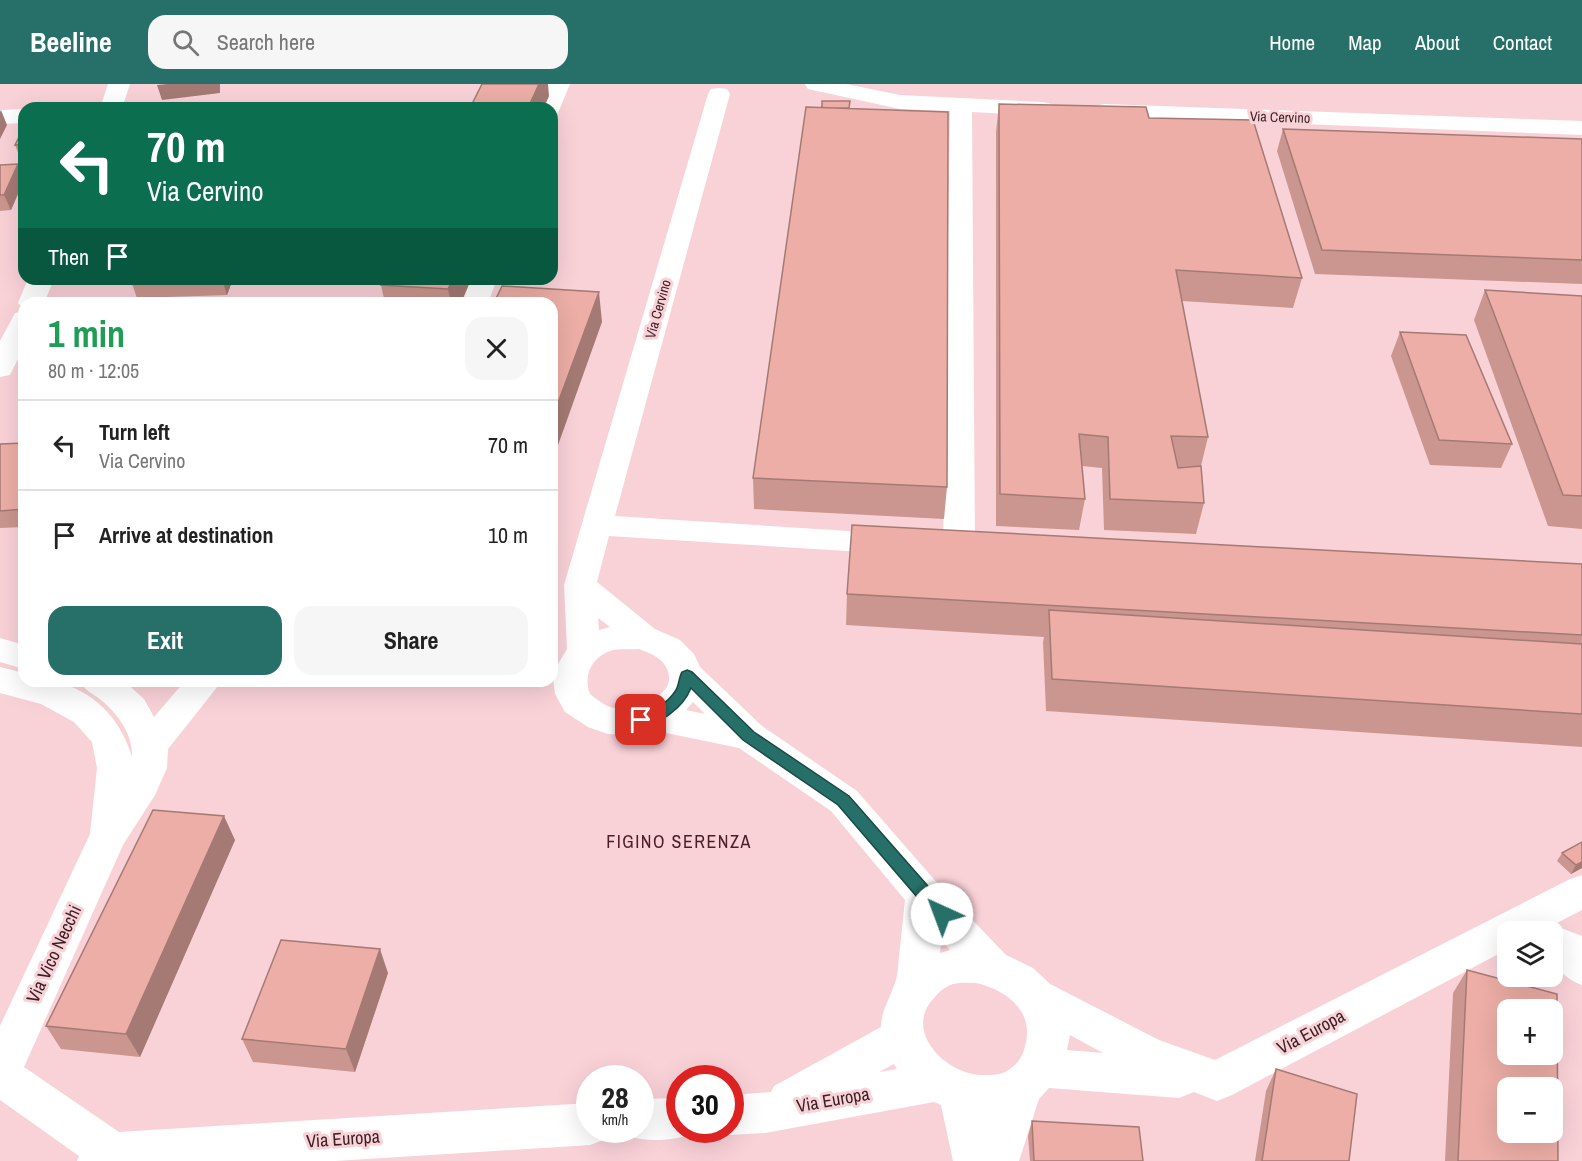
<!DOCTYPE html>
<html lang="en">
<head>
<meta charset="utf-8">
<style>
  :root { --surface:#fff; --page:#f6f6f6; --text:#222; --muted:#767676; --line:#e0e0e0; --accent:#277069 }
  body { margin:0; font-family:"Archivo Narrow",sans-serif; background:var(--page); color:var(--text); height:100vh; display:flex; flex-direction:column; font-size:22px; white-space:nowrap }
  * { box-sizing:border-box; margin:0 }
  p { font-size:20px; color:var(--muted) }
  .icon { flex:none; width:33px; height:33px; fill:none; stroke:currentColor; stroke-width:2; stroke-linecap:round; stroke-linejoin:round }
  .map { position:relative; flex:1; overflow:hidden }
  .panel { position:absolute; left:18px; top:213px; width:540px; height:390px; display:flex; flex-direction:column; background:var(--surface); border-radius:18px; box-shadow:0 6px 24px #0002 }
  .panel>* { flex:none }
  .guide { position:absolute; left:18px; top:18px; width:540px; height:183px; border-radius:18px; box-shadow:0 6px 24px #0002; background:#0b6e4f; color:#fff; overflow:hidden }
  .controls { position:absolute; left:1497px; top:837px; display:grid; gap:12px }
  .controls a { display:grid; place-items:center; width:66px; height:66px; border-radius:12px; background:var(--surface); box-shadow:0 6px 24px #0002; font-size:30px }
  .speed { position:absolute; left:576px; top:981px; display:flex; gap:12px; font-size:30px; font-weight:700; text-align:center }
  .speed>* { display:grid; place-content:center; width:78px; height:78px; border-radius:50%; background:var(--surface); box-shadow:0 6px 24px #0002; line-height:1 }
  .speed small { font-size:15px; font-weight:400 }
  .speed .limit { border:9px solid #d22; background:#fff; color:#111 }
  .pin { position:absolute; display:grid; place-items:center; width:51px; height:51px; color:#fff; margin:-26px; border-radius:12px; box-shadow:0 3px 9px #0006 }
  .me { position:absolute; width:66px; margin:-33px; rotate:317deg; stroke-linejoin:round; filter:drop-shadow(0 0 4px #0008) }
  .turn { display:flex; align-items:center; gap:21px; height:126px; padding:0 30px; font-size:27px }
  .turn .icon { width:78px; height:78px; stroke-width:2.5 }
  .turn b { display:block; font-size:42px; line-height:51px }
  .then { display:flex; align-items:center; height:57px; padding:0 30px; background:#0003; gap:12px; font-size:22px }
  .round { display:grid; place-items:center; flex:none; width:63px; height:63px; border-radius:18px; background:var(--page) }
  .summary { display:flex; align-items:center; justify-content:space-between; height:102px; padding:0 30px }
  h1 { font-size:36px; font-weight:800; line-height:45px; color:#1e9e55 }
  .action { display:flex; gap:12px; margin-top:auto; padding:12px 30px }
  .action a { flex:1; height:69px; border-radius:18px; background:var(--accent); color:#fff; font-size:24px; font-weight:800; line-height:69px; text-align:center }
  .action a+a { background:var(--page); color:var(--text) }
  ul { padding:0; list-style:none }
  li { display:flex; align-items:center; gap:18px; height:90px; padding:0 30px; border-top:2px solid var(--line) }
  li div { flex:1 }
  li b { display:block; font-size:22px }
  li em { font-style:normal }
  header { display:flex; align-items:center; gap:36px; box-sizing:border-box; height:84px; padding:0 30px; background:var(--accent); color:#fff }
  header strong { font-size:28px }
  nav { display:flex; gap:33px; margin-inline-start:auto; font-size:21px }
  .search { width:420px; height:54px; background:var(--page); display:flex; align-items:center; gap:15px; box-sizing:border-box; padding:0 21px; border-radius:18px; color:var(--muted); font-size:22px }
  .map>svg:first-child { display:block }
  .lines { fill:none; stroke-linecap:round; stroke-linejoin:round }
  .minor { fill:#fff; fill-rule:evenodd }
  .wall { fill:#cb968f }
  .shaded-wall { fill:#a57a74 }
  .building { fill:#ecaea6; stroke:#a57a74; stroke-width:1.5; fill-rule:evenodd }
  .route { fill:#277069; stroke:#194944; stroke-width:1.5 }
  .labels { text-anchor:middle; stroke-width:6; stroke-linejoin:round; paint-order:stroke }
  .far-street-label { font-size:14px; fill:#371f24; stroke:#f9d2d8 }
  .quarter-label { font-size:18px; letter-spacing:1.5px; fill:#4d1c29; stroke:#f9d2d8 }
  .near-street-label { font-size:18px; fill:#371f24; stroke:#f9d2d8 }
</style>
</head>
<body>
<header>
<strong>Beeline</strong>
<div class="search"><svg class="icon" aria-label="search" viewBox="0 0 24 24"><circle cx="10" cy="10" r="6"/><path d="M15 15l6 6"/></svg>Search here</div>
<nav><a>Home</a><a>Map</a><a>About</a><a>Contact</a></nav>
</header>
<div class="map">
<svg width="1582" height="1077" viewBox="0 0 1582 1077">
  <rect width="100%" height="100%" fill="#f9d2d8"/>
  <g class="lines">
    <!-- minor -->
    <path class="minor" d="M108,0H130L122,24H100Z
      M548,0H570L558,29L552,30V24H539Z
      M805,0H846L900,11L1043,18L1051,20L1054,25L1051,30L1043,32L972,28L975,464L970,471L959,475L948,471L943,464L950,27L900,25L808,5Z
      M719,4L727,5L730,10L615,432L895,450L906,453L911,460L906,467L895,470L609,452L597,498L655,545L680,556L694,570L700,583L762,642L857,707L939,801L1006,871L1033,884L1050,900L1159,956L1215,976L1568,796L1582,791V826L1553,841L1582,852V901C1554,890 1552,874 1552,848H1508V865L1232,1011L1217,1017L1194,1008L1179,1014L1049,1004L1039,1015L1019,1077H953L941,1021L934,1018L765,1049L730,1051L715,1046H730V1011L771,1008L774,1002L881,943C881,925 893,910 897,892L905,816L831,727L739,664L652,646L631,651L608,650L588,643L565,628L555,610L553,594L558,580L567,565L564,501L708,10L711,5ZM598,534L610,543L599,546ZM639,565C649,569 661,573 666,583C682,611 634,627 614,624C606,623 596,615 590,610C583,592 591,574 610,567C619,564 630,566 639,565ZM693,618L705,630L686,626ZM941,856L950,866L940,869L941,858ZM976,899C1007,906 1035,928 1025,962C1023,973 1016,982 1007,987C1001,991 991,991 984,991C947,992 901,947 935,913C940,907 946,902 953,900C961,898 969,899 976,899ZM1070,951L1103,969L1067,966ZM894,980L897,985L879,988Z
      M1104,20L1582,37V51L1096,32L1093,27L1096,22Z
      M24,25V39L0,40V26Z
      M28,195H54L44,219H24V225L18,219Z
      M471,195H497L488,219H462Z
      M24,227V263L10,291L0,293V257L15,229Z
      M0,554L24,561V585L0,578Z
      M0,583L24,589V597C33,597 43,596 52,597C93,605 121,635 132,673C133,650 118,630 101,616C92,609 85,607 80,597H124L144,615L154,633L185,597H222L168,665L167,684L155,711L123,761L24,983L119,1048L590,1019V1046H610L606,1055L590,1061L335,1077H77L79,1072L0,1016V942L90,750L97,684L92,658L74,638L41,620L0,609Z
      M680,1014V1046H697L695,1049C673,1057 647,1059 625,1051L622,1046H640V1015Z"/>
  </g>
  <!-- wall -->
  <path class="wall" d="M999,20L1149,34L1302,194L1293,224L1182,217L1208,353L1201,382L1204,419L1196,450L1104,446L1102,384L1082,382L1085,415L1079,446L996,442V48Z
    M849,24L947,403L944,435L754,425L753,394Z
    M24,43V76H21L15,61Z
    M1283,45L1582,55V200L1315,190L1277,67Z
    M0,81L24,96L11,126L0,127Z
    M132,195H233L227,211L137,214L131,197Z
    M384,195H471L461,219H385L381,201Z
    M1485,206L1582,212V445L1548,442L1474,236Z
    M1400,248L1512,360L1501,384L1430,381L1391,272Z
    M24,359V443L0,444V360Z
    M1582,480V663L1046,627L1043,558L1044,553L846,541L847,510Z
    M235,756L140,973L61,965L46,942Z
    M1562,769L1582,784L1571,790L1557,777Z
    M1467,886L1558,1077H1445L1453,909Z
    M388,889L355,988L253,978L242,955Z
    M1276,985L1349,1077H1255L1266,1007Z
    M1032,1037L1143,1077H1030L1028,1052Z"/>
  <!-- shaded-wall -->
  <path class="shaded-wall" d="M167,0H220V9L162,16L157,1Z
    M539,0H548L549,12L544,24H528Z
    M1,26L7,41L0,55V28Z
    M18,80L24,96L11,126L4,111Z
    M222,195H233L227,211Z
    M453,195H471L461,219H451L448,205Z
    M599,208L602,238L552,378V335Z
    M224,732L235,756L140,973L126,950Z
    M1582,778V784L1571,790L1576,781Z
    M380,865L388,889L355,988L346,965Z"/>
  <!-- building -->
  <path class="building" d="M482,0H539L528,24H470Z
    M822,17H850L849,24H822Z
    M999,20L1146,23L1149,34L1253,36L1302,194L1176,186L1208,353L1171,352L1178,384L1201,382L1204,419L1110,415L1108,353L1079,350L1085,415L1000,410Z
    M806,23L948,28L947,403L753,394Z
    M24,43V60L15,61Z
    M1283,45L1582,55V176L1322,166Z
    M18,80L4,111H0V81Z
    M132,195H213L131,197Z
    M384,195H453L448,205L381,201Z
    M502,202L599,208L552,335V219H494Z
    M1485,206L1582,212V412L1563,411Z
    M149,216L148,219H81L82,217Z
    M1400,248L1466,251L1512,360L1439,356Z
    M24,359V425L0,427V360Z
    M852,441L1582,480V551L847,510Z
    M1049,526L1582,560V630L1052,595Z
    M153,726L224,732L126,950L46,942Z
    M1582,758V778L1576,781L1562,769Z
    M281,856L380,865L346,965L242,955Z
    M1467,886L1557,910L1558,1077H1458ZM1508,926H1552V970H1508ZM1508,1004H1552V1048H1508Z
    M1276,985L1357,1010L1349,1077H1262Z
    M1032,1037L1139,1043L1143,1077H1034Z"/>
  <!-- route -->
  <path class="route" d="M687,586L692,588L754,648L849,712L948,825L950,830L948,835L942,837L936,835L838,721L743,656L691,604C684,622 657,646 636,640L634,636L636,632C652,627 667,621 676,606C679,601 679,593 682,588Z"/>
  <g class="labels">
    <!-- far-street labels -->
    <g class="far-street-label">
      <text transform="translate(1280 33) rotate(2)" y="5">Via Cervino</text>
      <text transform="translate(658 225) rotate(-74)" y="5">Via Cervino</text>
    </g>
    <!-- quarter labels -->
    <g class="quarter-label">
      <text x="679" y="764">FIGINO SERENZA</text>
    </g>
    <!-- near-street labels -->
    <g class="near-street-label">
      <text transform="translate(54 870) rotate(-65)" y="6">Via Vico Necchi</text>
      <text transform="translate(1311 948) rotate(-28)" y="6">Via Europa</text>
      <text transform="translate(833 1016) rotate(-10)" y="6">Via Europa</text>
      <text transform="translate(343 1055) rotate(-4)" y="6">Via Europa</text>
    </g>
  </g>
</svg>
<div class="controls">
<a><svg class="icon" aria-label="layers" viewBox="0 0 24 24"><path d="M12 4l9 5-9 5-9-5zM3 14l9 5 9-5"/></svg></a>
<a>+</a>
<a>−</a>
</div>
<div class="speed"><div>28<small>km/h</small></div><div class="limit">30</div></div>
<div class="pin" style="left:641px;top:636px;background:#d93025"><svg class="icon" aria-label="arrive" viewBox="0 0 24 24"><path d="M6 21V4h12l-3 4 3 4H6"/></svg></div>
<svg class="me" style="left:942px;top:830px" viewBox="-20 -20 40 40"><circle r="19" fill="#fff"/><path d="M0-13L10 11 0 6-10 11z" fill="#277069"/></svg>
<div class="guide">
<div class="turn"><svg class="icon" aria-label="left" viewBox="0 0 24 24"><path d="M17 20v-9H6M10 6l-5 5 5 5"/></svg><div><b>70 m</b>Via Cervino</div></div>
<div class="then">Then<svg class="icon" aria-label="arrive" viewBox="0 0 24 24"><path d="M6 21V4h12l-3 4 3 4H6"/></svg></div>
</div>
<section class="panel">
<div class="summary"><div><h1>1 min</h1><p>80 m · 12:05</p></div><a class="round"><svg class="icon" aria-label="close" viewBox="0 0 24 24"><path d="M6 6l12 12M18 6L6 18"/></svg></a></div>
<ul>
<li><svg class="icon" aria-label="left" viewBox="0 0 24 24"><path d="M17 20v-9H6M10 6l-5 5 5 5"/></svg><div><b>Turn left</b><p>Via Cervino</p></div><em>70 m</em></li>
<li><svg class="icon" aria-label="arrive" viewBox="0 0 24 24"><path d="M6 21V4h12l-3 4 3 4H6"/></svg><div><b>Arrive at destination</b></div><em>10 m</em></li>
</ul>
<div class="action"><a>Exit</a><a>Share</a></div>
</section>
</div>
</body>
</html>
